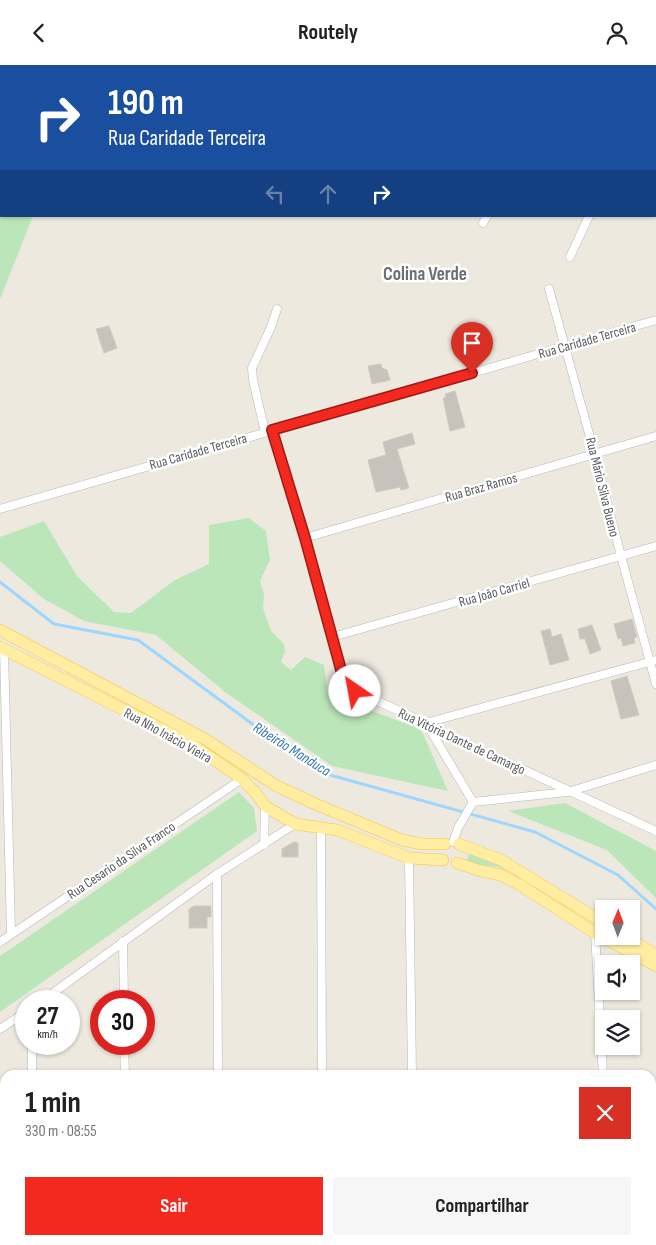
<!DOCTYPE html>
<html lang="pt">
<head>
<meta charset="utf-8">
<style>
  :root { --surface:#fff; --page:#f6f6f6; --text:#202124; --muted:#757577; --accent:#f3291f }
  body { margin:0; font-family:"Sofia Sans Condensed",sans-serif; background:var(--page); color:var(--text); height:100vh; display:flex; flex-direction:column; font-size:19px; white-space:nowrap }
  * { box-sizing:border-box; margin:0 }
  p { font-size:16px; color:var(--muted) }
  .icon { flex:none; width:28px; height:28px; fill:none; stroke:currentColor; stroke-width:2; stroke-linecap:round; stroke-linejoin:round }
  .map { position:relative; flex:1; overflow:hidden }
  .details { position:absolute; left:0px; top:1005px; width:656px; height:175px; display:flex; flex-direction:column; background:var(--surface); border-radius:15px 15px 0 0; box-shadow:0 1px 4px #0004 }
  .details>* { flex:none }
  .top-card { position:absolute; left:0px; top:0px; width:656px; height:152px; box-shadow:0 1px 4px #0004; background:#1a4fa0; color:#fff; overflow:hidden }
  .needle { width:32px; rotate:1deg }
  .tools { position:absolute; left:595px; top:835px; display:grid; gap:10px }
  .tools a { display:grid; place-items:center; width:45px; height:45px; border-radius:0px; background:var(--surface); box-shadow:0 1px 4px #0004; font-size:25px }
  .speed { position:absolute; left:15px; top:925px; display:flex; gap:10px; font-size:25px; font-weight:700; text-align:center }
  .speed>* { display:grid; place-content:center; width:65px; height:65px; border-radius:50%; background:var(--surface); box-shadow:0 1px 4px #0004; line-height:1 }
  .speed small { font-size:12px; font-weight:400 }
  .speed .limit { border:8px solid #d22; background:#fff; color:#111 }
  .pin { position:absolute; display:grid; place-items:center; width:42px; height:42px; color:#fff; margin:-51px -21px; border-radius:50% 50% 50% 0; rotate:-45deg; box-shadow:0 0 5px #0007 }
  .pin .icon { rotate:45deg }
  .me { position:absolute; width:55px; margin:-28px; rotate:327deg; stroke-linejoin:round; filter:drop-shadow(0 0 4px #0008) }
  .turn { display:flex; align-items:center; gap:18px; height:105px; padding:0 25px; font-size:22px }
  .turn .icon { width:65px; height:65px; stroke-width:2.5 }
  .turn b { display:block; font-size:35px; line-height:42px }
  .lanes { display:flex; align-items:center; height:48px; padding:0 25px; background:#0003; justify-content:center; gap:25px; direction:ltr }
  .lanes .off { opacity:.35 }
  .round { display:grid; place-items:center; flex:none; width:52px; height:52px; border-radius:0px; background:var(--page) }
  .overview { display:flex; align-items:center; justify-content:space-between; height:85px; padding:0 25px }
  h1 { font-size:30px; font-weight:700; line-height:38px }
  .primary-button { display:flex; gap:10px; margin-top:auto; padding:10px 25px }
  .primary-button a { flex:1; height:58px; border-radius:0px; background:var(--accent); color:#fff; font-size:20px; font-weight:700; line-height:58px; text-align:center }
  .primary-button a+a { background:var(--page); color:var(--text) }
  header { display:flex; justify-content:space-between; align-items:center; height:65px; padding:0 25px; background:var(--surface); font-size:22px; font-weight:700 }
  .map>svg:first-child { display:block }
  .education { fill:#dcd8ce }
  .green { fill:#bbe6b9 }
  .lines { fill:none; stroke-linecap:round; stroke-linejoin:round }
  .stream { stroke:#9dd7ff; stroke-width:3 }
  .building { fill:#c7c3bc; stroke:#d1cabd }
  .street-casing { stroke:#b5b8bd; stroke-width:9 }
  .primary-casing { stroke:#f9c34b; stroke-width:12 }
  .street { stroke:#fff; stroke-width:8 }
  .primary { stroke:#ffeda2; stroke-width:11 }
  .route-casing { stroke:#9e1b14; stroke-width:12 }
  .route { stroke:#f3291f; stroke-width:9 }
  .labels { text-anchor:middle; stroke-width:5; stroke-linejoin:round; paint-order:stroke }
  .street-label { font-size:14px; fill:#585d61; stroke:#fff }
  .water-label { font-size:15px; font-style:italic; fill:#3578b6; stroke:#fff }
  .district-label { font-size:19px; font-weight:bold; fill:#696f73; stroke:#fff }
</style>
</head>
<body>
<header><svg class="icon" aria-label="back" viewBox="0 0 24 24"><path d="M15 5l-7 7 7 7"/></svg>Routely<svg class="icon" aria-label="person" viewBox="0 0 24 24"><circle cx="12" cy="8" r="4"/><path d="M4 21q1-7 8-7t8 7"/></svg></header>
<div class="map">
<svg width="656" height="1180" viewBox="0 0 656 1180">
  <rect width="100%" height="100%" fill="#ede9df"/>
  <!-- education -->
  <path class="education" d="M232,1175H316V1180H232Z"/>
  <!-- green -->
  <path class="green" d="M0,0L56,1H1V151H33L0,234Z
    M249,453L266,466L270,495L260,516L264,529L263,543L271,566L284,579L285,586L281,597L291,605L305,592L324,600L328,630L421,664L448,726L332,701L225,627L156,570L84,556L44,534L0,496V472L44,456L77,511L114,547L131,548L175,515L209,499V460Z
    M239,727L254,743L257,766L0,947V891Z
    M565,738L656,786V833L607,785L508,746Z
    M470,787L496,798L507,805L499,802L466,798Z"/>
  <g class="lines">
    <!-- stream -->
    <path class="stream" d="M0,517L54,559L138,575L258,663L285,676L330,710L535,767L618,810L656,844"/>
  </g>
  <!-- building -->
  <path class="building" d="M109,261L117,283L104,288L96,264Z
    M381,299L382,303L387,305L390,315L372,319L368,301Z
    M455,326L465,362L450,366L443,333L446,332L445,329Z
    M412,368L415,379L397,384L409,423L401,425L400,422L376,427L368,395L386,390L383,377Z
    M632,554L637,572L634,573L635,578L623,581L621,573L618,574L614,559Z
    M592,560L601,585L590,589L585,574H580L578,564Z
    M550,564L552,572L561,569L569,595L550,600L541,566Z
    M627,611L639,650L621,654L611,616Z
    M294,777L298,778V792H282V784Z
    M194,841H211V852H207V863H189V844Z"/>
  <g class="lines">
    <!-- street casing -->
    <g class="street-casing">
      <path id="street" d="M569,0L572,1
        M162,1L163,0
        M263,1L264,0
        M364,1V0
        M456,1L457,0
        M558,1V0
        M609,1L610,0
        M655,32H656
        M483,158L487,151
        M570,192L589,151
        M549,224L595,390L621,491L656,619
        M272,365L305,473L343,612L355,626L426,658L442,667L656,766
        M265,367L253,315L252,303L271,262L277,244
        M0,444L656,255
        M305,473L656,371
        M332,572L656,481
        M4,584L11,869
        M473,737L426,658L656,595
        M473,737L568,727L656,700
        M321,763L322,1010
        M453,777L458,763L473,737
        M264,780L265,741
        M409,793L412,1010
        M217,809L218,1010
        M595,868L603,1010
        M123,876L124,936
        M0,877L242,714
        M42,936L217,809L295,759
        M0,964L26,947
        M124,979L125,1010
        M32,1010V979
        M651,1075H656
        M126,1175V1180
        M219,1175V1180
        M323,1175V1180
        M414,1175V1180
        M31,1180V1175
        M606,1180V1175"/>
    </g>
    <!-- primary casing -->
    <g class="primary-casing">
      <path id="primary" d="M0,565L205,674L275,720L313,738L402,775L422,779H445
        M0,582L193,680L242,714L255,727L265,741L295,759L337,765L409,793L443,795
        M459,779L501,795L604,858
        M457,798L481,806L501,810L520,820L595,868L656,901
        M625,871L656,890"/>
    </g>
    <!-- street -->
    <use href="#street" class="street"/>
    <!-- primary -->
    <use href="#primary" class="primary"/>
  </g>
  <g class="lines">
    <!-- route casing -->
    <g class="route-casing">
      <path id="route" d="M355,626L343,612L305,473L272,365L472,308"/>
    </g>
    <!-- route -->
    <use href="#route" class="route"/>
  </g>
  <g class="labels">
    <!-- street labels -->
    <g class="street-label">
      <text transform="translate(587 275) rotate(-16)" y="5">Rua Caridade Terceira</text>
      <text transform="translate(198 386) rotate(-16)" y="5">Rua Caridade Terceira</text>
      <text transform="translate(481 422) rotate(-16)" y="5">Rua Braz Ramos</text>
      <text transform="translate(603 422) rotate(76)" y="5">Rua Mário Silva Bueno</text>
      <text transform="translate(494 527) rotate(-16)" y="5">Rua João Carriel</text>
      <text transform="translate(168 670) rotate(29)" y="5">Rua Nho Inácio Vieira</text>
      <text transform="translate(462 676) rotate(25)" y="5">Rua Vitória Dante de Camargo</text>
      <text transform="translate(121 795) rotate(-34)" y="5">Rua Cesario da Silva Franco</text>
    </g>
    <!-- water labels -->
    <g class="water-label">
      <text transform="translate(292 684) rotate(32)" y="5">Ribeirão Manduca</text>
    </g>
    <!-- district labels -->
    <g class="district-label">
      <text x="425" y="215">Colina Verde</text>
    </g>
  </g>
</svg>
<div class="tools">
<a><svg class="needle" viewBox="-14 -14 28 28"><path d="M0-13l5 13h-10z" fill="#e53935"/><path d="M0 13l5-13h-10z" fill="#757577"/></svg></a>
<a><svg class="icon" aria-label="sound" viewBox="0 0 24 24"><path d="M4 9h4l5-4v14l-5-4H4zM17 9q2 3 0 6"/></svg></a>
<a><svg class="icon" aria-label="layers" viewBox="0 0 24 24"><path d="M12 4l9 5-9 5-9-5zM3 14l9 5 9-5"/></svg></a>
</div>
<div class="speed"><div>27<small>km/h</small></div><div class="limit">30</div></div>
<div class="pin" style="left:472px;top:308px;background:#d93025"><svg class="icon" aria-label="arrive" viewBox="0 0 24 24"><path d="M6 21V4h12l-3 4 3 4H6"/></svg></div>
<svg class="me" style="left:355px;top:626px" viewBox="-20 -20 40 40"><circle r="19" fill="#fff"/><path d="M0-13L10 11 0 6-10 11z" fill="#f3291f"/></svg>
<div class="top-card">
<div class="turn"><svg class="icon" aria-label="right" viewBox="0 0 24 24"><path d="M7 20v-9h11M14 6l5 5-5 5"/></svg><div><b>190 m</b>Rua Caridade Terceira</div></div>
<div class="lanes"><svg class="icon off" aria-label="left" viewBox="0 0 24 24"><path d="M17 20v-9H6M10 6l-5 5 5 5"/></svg><svg class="icon off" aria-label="ahead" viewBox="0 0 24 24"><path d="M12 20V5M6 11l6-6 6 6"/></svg><svg class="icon" aria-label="right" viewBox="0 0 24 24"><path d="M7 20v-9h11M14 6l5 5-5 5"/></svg></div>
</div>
<section class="details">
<div class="overview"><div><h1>1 min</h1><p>330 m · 08:55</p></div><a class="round" style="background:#d93025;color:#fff"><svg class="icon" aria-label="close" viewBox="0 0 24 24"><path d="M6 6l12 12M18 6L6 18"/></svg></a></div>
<div class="primary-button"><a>Sair</a><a>Compartilhar</a></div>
</section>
</div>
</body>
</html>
